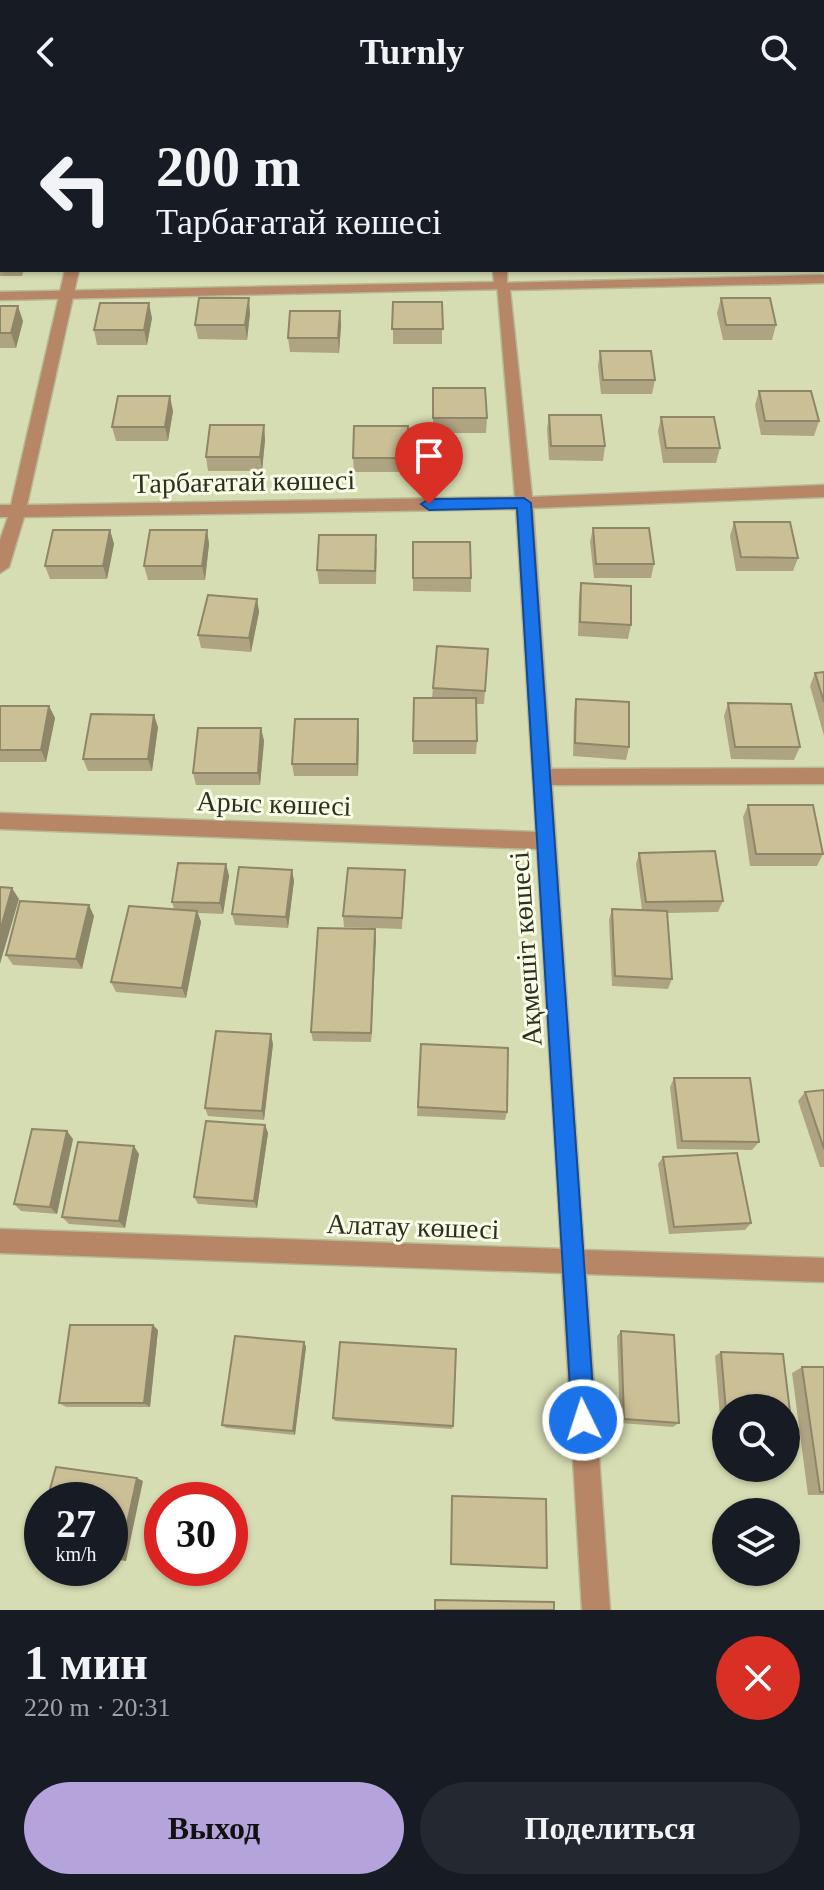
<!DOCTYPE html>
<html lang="ru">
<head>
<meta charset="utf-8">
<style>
  :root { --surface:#171b24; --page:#242831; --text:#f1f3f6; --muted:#9ea1a6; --accent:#b5a4db }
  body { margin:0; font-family:Georgia,serif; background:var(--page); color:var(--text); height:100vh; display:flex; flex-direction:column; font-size:30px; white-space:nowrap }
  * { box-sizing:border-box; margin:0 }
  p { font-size:26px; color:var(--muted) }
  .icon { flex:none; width:44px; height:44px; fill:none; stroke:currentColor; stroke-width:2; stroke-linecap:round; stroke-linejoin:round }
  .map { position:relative; height:1506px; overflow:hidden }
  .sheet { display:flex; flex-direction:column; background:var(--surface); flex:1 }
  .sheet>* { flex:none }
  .banner { position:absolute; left:0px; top:0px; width:824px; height:168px; box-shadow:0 2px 6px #0004; background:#171b24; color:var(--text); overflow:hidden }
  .fabs { position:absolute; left:712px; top:1290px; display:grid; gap:16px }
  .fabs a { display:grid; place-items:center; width:88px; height:88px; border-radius:50%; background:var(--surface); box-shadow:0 2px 6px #0004; font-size:40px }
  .speed { position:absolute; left:24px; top:1378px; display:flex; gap:16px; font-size:40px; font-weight:700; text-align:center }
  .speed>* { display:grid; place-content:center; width:104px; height:104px; border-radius:50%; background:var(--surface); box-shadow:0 2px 6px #0004; line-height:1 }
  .speed small { font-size:20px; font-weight:400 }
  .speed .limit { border:12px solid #d22; background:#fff; color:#111 }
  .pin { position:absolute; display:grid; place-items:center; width:68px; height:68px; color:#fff; margin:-82px -34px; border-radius:50% 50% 50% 0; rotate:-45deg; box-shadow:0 0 8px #0007 }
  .pin .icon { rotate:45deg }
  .me { position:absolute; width:88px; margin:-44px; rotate:356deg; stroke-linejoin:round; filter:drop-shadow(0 0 6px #0008) }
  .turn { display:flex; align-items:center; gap:28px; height:168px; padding:0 24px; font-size:36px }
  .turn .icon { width:104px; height:104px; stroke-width:2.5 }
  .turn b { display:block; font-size:56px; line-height:68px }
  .round { display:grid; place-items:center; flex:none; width:84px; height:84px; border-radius:42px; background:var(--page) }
  .summary { display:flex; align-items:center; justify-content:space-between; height:136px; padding:0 24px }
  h1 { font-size:48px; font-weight:600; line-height:60px }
  .action { display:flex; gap:16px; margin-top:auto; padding:16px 24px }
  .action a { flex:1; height:92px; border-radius:48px; background:var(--accent); color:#111; font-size:32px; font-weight:600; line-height:92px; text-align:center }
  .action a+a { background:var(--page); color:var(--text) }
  header { display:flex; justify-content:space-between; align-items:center; height:104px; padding:0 24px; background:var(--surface); font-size:36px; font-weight:600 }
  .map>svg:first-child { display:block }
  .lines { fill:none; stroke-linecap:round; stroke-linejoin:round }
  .minor-casing { stroke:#b5ba95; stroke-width:3 }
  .tertiary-casing { stroke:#b5ba95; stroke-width:3 }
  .minor { fill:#b68666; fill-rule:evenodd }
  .tertiary { fill:#b68666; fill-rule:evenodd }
  .wall { fill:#afa481 }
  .shaded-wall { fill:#8e8669 }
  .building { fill:#cbbf96; stroke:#8e8669; stroke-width:2 }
  .route { fill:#1a73e8; stroke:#114b97; stroke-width:2 }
  .labels { text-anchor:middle; stroke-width:6; stroke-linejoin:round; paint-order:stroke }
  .street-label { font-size:28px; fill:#2e301f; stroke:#f9fce6 }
</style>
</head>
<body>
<header><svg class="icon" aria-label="back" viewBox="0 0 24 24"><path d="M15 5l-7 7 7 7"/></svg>Turnly<svg class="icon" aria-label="search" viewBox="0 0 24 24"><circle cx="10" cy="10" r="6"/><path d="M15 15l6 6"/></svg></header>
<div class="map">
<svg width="824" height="1506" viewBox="0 0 824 1506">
  <rect width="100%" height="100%" fill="#d7ddb3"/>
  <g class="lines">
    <!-- minor casing -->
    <g class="minor-casing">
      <path id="minor" d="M822,3H824V11H822Z
        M0,21H2V29H0Z
        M65,166H79L27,401L515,393L497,179L824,171V179L510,186L532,393L824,381V393L533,404L551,665L824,664V680L552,681L584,1146L824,1154V1178L586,1170L610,1506H582L562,1169L0,1149V1125L561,1145L537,745L0,725V709L536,728L516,405L24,413L9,463L0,469V436L8,413H0V401H11Z"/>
    </g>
    <!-- tertiary casing -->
    <g class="tertiary-casing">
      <path id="tertiary" d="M474,0H486V2H474Z
        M493,166H507V185L0,196V188L494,178Z"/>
    </g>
    <!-- minor -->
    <use href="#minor" class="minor"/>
    <!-- tertiary -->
    <use href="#tertiary" class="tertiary"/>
  </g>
  <!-- wall -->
  <path class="wall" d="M0,0H37V2H2V9H0Z
    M38,0H84V2H39Z
    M248,0H290V2H248Z
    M822,53L824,59V90H822Z
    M822,114L824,115V153H822Z
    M0,133H2V166H24L22,172H0Z
    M721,194L776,221L772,236H723L717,209Z
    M393,198H442V240H393Z
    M0,202L23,217L16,244H0Z
    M340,207L341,221L339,249L290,248L288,234Z
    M250,209L247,236L198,235L195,221Z
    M152,214L147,241H97L94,226Z
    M600,247L655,276L652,290H601L598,262Z
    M433,284L487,314L486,329H433Z
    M759,287L819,317L814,332L761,331L755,301Z
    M173,307L168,337H116L112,323Z
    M549,311L605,342L603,357L549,356L547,325Z
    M661,313L720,344L716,359H663L658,327Z
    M264,321L265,336L262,367H208L206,353Z
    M408,322V368H354L353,354Z
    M734,418L798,454L793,467H736L730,432Z
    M593,424L654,460L651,474H594L590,438Z
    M110,426L114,440L107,475H50L45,462Z
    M207,426L209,440L205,476H148L144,462Z
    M413,438L471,474V488L413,487Z
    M377,444L376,480H319L317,466Z
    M581,479L631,521L628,535L578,532L579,493Z
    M257,495L259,508L251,548L201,544L198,531Z
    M824,568V632L810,582L815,569Z
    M433,584L485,587L484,600H476L477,637L476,650H413L414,594H432Z
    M576,595L629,643L626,656L573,652L574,608Z
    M728,599L800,643L794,656L731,655L724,612Z
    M0,602H49L55,614L46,658H0Z
    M158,623L152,667H88L83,655Z
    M261,624L264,637L260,681H196L193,669Z
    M359,628L358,672H294L292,660Z
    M748,701L823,750L817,762H750L743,713Z
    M639,749L723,797L718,808L667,809L672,875L668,885L612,882L609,816L612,805L642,806L636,760Z
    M226,760L229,772L223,810L198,809L201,818L186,894L116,888L111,878L174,805L172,798Z
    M292,766L294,777L288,824L235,821L232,810Z
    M405,766L402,825L344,823L343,812Z
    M94,812L82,865L13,861L6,851Z
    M375,825L371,938L313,937L311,928Z
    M273,940L264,1016L208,1012L205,1004Z
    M421,940L507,1008L505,1016L417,1012Z
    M674,974L759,1038L752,1046L677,1045L670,983Z
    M824,986V1063H820L798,997L805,988Z
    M265,1021L268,1029L257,1104L198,1100L194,1093Z
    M73,1035L57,1110L21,1107L14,1100Z
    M139,1050L125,1124L69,1120L62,1113Z
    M663,1053L751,1119L745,1126L669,1130L658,1060Z
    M158,1226L150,1303H66L59,1299Z
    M621,1227L679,1319L673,1323L620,1319L617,1232Z
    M304,1238L306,1243L295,1331L226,1324L222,1321Z
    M721,1248L783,1250L795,1349L786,1352V1304H726V1349H723L715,1252Z
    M802,1263H824V1391H808L792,1269Z
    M333,1314L453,1322L452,1325L335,1317Z"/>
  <!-- shaded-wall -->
  <path class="shaded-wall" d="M249,194L250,209L247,236L245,221Z
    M149,199L152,214L147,241L144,226Z
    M18,202L23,217L16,244L11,229Z
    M340,207L341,221L339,249L338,234Z
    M170,292L173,307L168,337L165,323Z
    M264,321L265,336L262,367L260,353Z
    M110,426L114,440L107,475L103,462Z
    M207,426L209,440L205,476L202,462Z
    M257,495L259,508L251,548L249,534Z
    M49,602L55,614L46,658L41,646Z
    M154,611L158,623L152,667L148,655Z
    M358,615L359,628L358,672L357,660Z
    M261,624L264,637L260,681L258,669Z
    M226,760L229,772L223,810L220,799Z
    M292,766L294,777L288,824L286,813Z
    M12,784L19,795L0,860V827Z
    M89,801L94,812L82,865L76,855Z
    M197,807L201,818L186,894L182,884Z
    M375,825L376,836L371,938V929Z
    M271,930L273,940L264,1016L262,1007Z
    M265,1021L268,1029L257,1104L254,1097Z
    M67,1027L73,1035L57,1110L50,1103Z
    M134,1042L139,1050L125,1124L119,1117Z
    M153,1221L158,1226L150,1303L144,1299Z
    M304,1238L306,1243L295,1331L293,1327Z
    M137,1374L143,1377L126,1457L119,1456Z"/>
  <!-- building -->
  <path class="building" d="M822,53L824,59V75H822Z
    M822,114L824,115V138H822Z
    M0,133H2V158H0Z
    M199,194H249L245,221H195Z
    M721,194H770L776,221H726Z
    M393,198H442L443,225H392Z
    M100,199H149L144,226H94Z
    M0,202H18L11,229H0Z
    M290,207H340L338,234H288Z
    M600,247H651L655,276H603Z
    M433,284H485L487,314H433Z
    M759,287H811L819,317H765Z
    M118,292H170L165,323H112Z
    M549,311H601L605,342H551Z
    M661,313H714L720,344H666Z
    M210,321H264L260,353H206Z
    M354,322H408L407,354H353Z
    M734,418H790L798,454L741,453Z
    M593,424H649L654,460H596Z
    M53,426H110L103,462H45Z
    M150,426H207L202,462H144Z
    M319,431H376L375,467L317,466Z
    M413,438H470L471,474H413Z
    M581,479L631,482V521L580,518Z
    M208,491L257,495L249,534L198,531Z
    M437,542L488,545L485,587L433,584Z
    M824,568V598L815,569Z
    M414,594H476L477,637H413Z
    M576,595L629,598V643L575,639Z
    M728,599L791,600L800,643H735Z
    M0,602H49L41,646H0Z
    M91,610L154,611L148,655H83Z
    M295,615H358L357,660H292Z
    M198,624H261L258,669H193Z
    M748,701H813L823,750H756Z
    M715,747L723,797L646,798L639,749Z
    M178,759L226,760L220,799L172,798Z
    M239,763L292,766L286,813L232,810Z
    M348,764L405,766L402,814L343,812Z
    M0,783L12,784L0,827Z
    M20,797L89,801L76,855L6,851Z
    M129,802L197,807L182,884L111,878Z
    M612,805L667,807L672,875L615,872Z
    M318,824L375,825L371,929L311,928Z
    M216,927L271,930L262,1007L205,1004Z
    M421,940L508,944L507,1008L418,1003Z
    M674,974H750L759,1038L682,1037Z
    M824,986V1045L805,988Z
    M206,1017L265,1021L254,1097L194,1093Z
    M32,1025L67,1027L50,1103L14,1100Z
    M78,1038L134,1042L119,1117L62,1113Z
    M737,1049L751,1119L674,1123L663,1053Z
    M70,1221H153L144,1299H59Z
    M621,1227L674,1231L679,1319L624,1315Z
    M235,1232L304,1238L293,1327L222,1321Z
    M340,1238L456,1245L453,1322L333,1314Z
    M721,1248L783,1250L795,1349H786V1304H726V1307Z
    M802,1263H824V1388H820Z
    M56,1363L137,1374L119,1456L110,1455V1396H47Z
    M452,1392L546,1395L547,1464L451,1460Z
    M42,1417V1445L35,1444Z
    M435,1496L554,1498V1506H435Z"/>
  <!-- route -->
  <path class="route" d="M524,394L531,399L595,1316L591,1324L583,1328L575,1324L572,1316L517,404L429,406L421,400L429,395Z"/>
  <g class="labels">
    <!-- street labels -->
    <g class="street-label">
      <text transform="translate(244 377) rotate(-1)" y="10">Тарбағатай көшесі</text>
      <text transform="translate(274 699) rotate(2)" y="10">Арыс көшесі</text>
      <text transform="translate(525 845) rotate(-94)" y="10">Ақмешіт көшесі</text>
      <text transform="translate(413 1122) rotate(2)" y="10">Алатау көшесі</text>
    </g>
  </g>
</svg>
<div class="fabs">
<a><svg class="icon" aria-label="search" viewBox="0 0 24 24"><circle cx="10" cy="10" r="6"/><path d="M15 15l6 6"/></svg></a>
<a><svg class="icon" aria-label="layers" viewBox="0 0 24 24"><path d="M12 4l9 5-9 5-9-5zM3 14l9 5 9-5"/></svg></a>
</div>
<div class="speed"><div>27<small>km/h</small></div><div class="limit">30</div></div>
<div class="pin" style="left:429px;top:400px;background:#d93025"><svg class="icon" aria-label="arrive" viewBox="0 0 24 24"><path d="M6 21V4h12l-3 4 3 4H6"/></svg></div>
<svg class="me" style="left:583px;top:1316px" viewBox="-20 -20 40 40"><circle r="17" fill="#1a73e8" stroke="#fff" stroke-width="3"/><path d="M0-11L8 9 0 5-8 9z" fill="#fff"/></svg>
<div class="banner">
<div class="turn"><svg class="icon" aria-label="left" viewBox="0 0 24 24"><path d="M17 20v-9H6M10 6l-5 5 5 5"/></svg><div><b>200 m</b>Тарбағатай көшесі</div></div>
</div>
</div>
<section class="sheet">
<div class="summary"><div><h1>1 мин</h1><p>220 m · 20:31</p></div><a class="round" style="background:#d93025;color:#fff"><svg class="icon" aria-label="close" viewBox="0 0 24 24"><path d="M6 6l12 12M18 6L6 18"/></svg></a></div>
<div class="action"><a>Выход</a><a>Поделиться</a></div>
</section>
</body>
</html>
